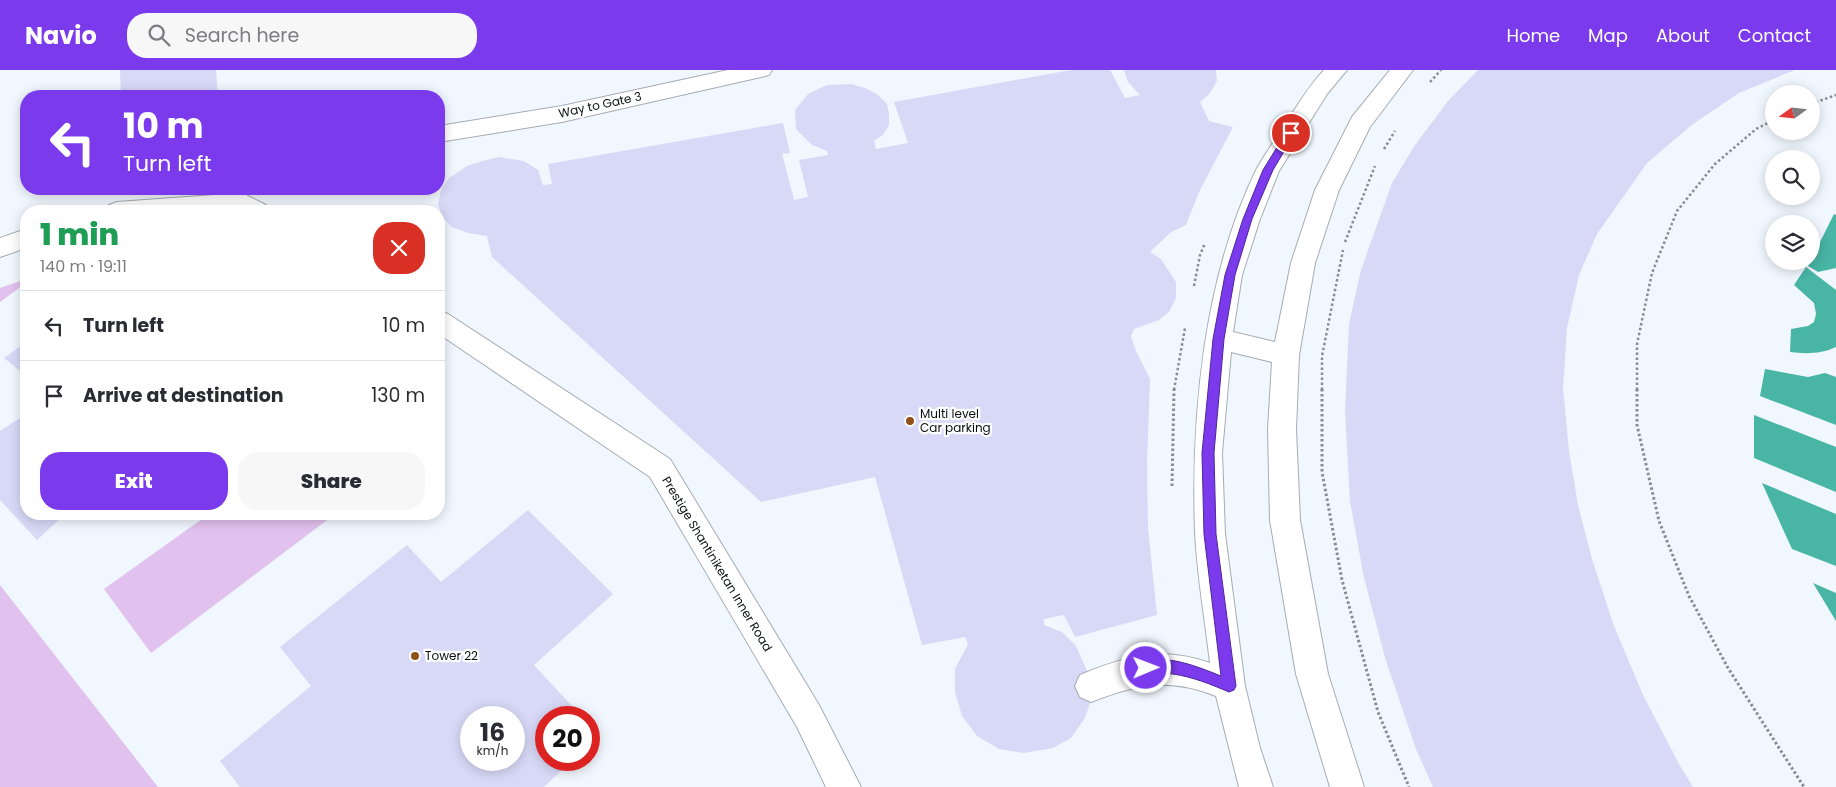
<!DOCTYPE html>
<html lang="en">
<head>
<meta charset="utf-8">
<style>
  :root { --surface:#fff; --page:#f7f7f7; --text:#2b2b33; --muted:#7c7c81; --line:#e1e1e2; --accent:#7c3aed }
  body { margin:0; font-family:Poppins,sans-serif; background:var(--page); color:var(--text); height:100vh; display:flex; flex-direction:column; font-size:19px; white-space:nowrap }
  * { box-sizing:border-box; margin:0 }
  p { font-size:16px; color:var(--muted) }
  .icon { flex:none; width:28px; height:28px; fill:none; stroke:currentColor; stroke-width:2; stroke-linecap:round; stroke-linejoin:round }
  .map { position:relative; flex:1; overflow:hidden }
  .sheet { position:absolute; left:20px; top:135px; width:425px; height:315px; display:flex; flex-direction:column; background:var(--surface); border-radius:20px; box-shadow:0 2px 12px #0003 }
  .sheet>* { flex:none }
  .banner { position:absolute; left:20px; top:20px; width:425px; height:105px; border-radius:20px; box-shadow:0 2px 12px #0003; background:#7c3aed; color:#fff; overflow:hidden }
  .needle { width:32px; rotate:255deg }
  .buttons { position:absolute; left:1765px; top:15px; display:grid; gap:10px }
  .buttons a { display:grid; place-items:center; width:55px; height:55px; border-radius:50%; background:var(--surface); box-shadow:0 2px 12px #0003; font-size:25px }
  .speed { position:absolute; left:460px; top:636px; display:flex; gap:10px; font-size:25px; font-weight:700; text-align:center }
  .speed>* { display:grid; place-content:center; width:65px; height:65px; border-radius:50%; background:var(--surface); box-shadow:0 2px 12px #0003; line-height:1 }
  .speed small { font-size:12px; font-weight:400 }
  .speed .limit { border:8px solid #d22; background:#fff; color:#111 }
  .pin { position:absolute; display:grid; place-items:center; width:42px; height:42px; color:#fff; margin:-21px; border:2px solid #fff; border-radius:50%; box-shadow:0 1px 5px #0007 }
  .me { position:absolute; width:55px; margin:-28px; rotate:89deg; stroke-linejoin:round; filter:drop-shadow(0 0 4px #0008) }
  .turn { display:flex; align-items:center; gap:18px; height:105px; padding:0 20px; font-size:22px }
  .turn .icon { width:65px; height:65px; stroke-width:2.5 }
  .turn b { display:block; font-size:35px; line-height:42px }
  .round { display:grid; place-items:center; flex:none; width:52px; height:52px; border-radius:20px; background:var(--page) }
  .headline { display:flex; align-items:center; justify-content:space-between; height:85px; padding:0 20px }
  h1 { font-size:30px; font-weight:800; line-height:38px; color:#1e9e55 }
  .action { display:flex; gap:10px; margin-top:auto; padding:10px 20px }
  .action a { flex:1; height:58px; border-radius:20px; background:var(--accent); color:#fff; font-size:20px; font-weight:800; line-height:58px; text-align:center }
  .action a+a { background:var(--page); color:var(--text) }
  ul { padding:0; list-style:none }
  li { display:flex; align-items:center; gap:15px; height:70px; padding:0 20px; border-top:1px solid var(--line) }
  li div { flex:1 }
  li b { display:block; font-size:19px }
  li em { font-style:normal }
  header { display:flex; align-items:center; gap:30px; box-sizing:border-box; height:70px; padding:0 25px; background:var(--accent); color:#fff }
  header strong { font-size:24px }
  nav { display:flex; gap:28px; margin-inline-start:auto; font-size:18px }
  .search { width:350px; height:45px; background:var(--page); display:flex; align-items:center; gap:12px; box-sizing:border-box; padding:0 18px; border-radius:20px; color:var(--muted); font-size:19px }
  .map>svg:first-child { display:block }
  .green { fill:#e1c1ed }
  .water { fill:#48b5a5 }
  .building { fill:#d8d9f7; fill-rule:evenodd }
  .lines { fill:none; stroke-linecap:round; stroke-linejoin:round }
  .minor-casing { stroke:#a5acb3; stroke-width:2 }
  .path-far1 { stroke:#888c91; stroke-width:2.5; stroke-dasharray:2.5 2.5; stroke-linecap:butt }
  .path { stroke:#888c91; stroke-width:3; stroke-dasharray:2.5 2.5; stroke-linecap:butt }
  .minor { fill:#fff; fill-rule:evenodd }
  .route { fill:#7c3aed; stroke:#51269a }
  .poi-dot { fill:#8f5116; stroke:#fff; stroke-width:2 }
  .labels { text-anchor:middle; stroke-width:4.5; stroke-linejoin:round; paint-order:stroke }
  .street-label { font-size:12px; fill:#0b0e10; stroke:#fff }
  .poi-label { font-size:12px; fill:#0b0e10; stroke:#fff; text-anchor:start }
</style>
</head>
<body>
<header>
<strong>Navio</strong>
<div class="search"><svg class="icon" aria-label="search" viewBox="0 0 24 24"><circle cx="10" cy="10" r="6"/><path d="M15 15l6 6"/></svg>Search here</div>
<nav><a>Home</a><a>Map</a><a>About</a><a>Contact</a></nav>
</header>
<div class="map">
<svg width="1836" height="717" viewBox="0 0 1836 717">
  <rect width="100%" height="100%" fill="#f1f7fe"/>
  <!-- green -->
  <path class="green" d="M26,209V213L0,232V218Z
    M209,444H335L151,583L104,519Z
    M0,515L158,717H0Z"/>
  <!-- water -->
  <path class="water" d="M1834,144L1836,145V198L1818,202L1808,196Z
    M1806,197L1836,220V277C1821,284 1806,284 1790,282L1791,259L1808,256L1814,252L1816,244L1814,233L1794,215Z
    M1765,299L1808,307L1825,303L1836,307V355L1760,326Z
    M1754,345L1836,377V422L1754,388Z
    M1762,413L1836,444V496L1792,479Z
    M1813,513L1836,523V551Z"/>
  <!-- building -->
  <path class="building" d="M120,0H216L218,26H121Z
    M1071,0H1110L1125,28L1140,25L1128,12L1124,0H1216L1217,11L1210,23L1200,32L1209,51L1233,57L1199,122L1186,155L1171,162L1150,182L1161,189L1176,212V228L1169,242L1159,250L1134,259L1131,266L1136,281L1150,309L1147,393L1148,458L1157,545L1075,567L1064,545L1044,549V555L1062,562L1076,576L1088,603L1091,630L1085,648L1071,668L1053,678L1024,683L999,679L977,666L962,646L955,622V599L968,574L965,567L922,575L875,407L761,432L492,187L487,166L468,163L452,157L442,147L438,134L441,120L449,108L467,96L482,91L499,87L524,91L538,100L543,115L552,114L548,94L783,53L790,83L782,84L794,130L808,127L799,90L828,85L827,81L812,75L796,59L795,40L808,24L816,20L827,15L851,14L865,18L877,24L887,34L889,45V55L883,65L874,71L876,79L908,73L894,32Z
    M1478,0H1795L1739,23L1693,54L1647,93L1597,164L1579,205L1567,258L1563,318L1569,381L1578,435L1592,489L1614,556L1643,625L1679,694L1693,717H1433L1416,679L1386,591L1364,508L1350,431L1345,341L1349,254L1361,200L1392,113L1415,75L1448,31Z
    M26,272V306L4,288Z
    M26,344V444H65L37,470L0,430V361Z
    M528,440L613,524L534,595L583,648H546V690H572L544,717H240L220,691L311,616L280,577L407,475L441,512ZM471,648H514V690H471Z
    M589,653L599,664L589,674Z"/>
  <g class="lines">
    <!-- minor casing -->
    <g class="minor-casing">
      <path id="minor" d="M728,0H772L769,5L761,7L562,52L439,72V56L562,36Z
        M1324,0H1347L1327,24L1279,101L1260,149L1242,205L1233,262L1275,272L1291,193L1315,120L1352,47L1390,0H1413L1370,57L1339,120L1315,193L1299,285L1296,359L1300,450L1328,604L1364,717H1330L1296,604L1270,450L1268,359L1272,292L1231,282L1222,383L1225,464L1245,616L1260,678L1273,717H1239L1216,626C1168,607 1137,614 1091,632L1080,627L1075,616L1080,605C1126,586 1161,576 1210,593C1205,550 1197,505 1195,462C1191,343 1204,208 1256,100C1264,85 1275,70 1285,55C1297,36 1308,17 1324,0Z
        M242,123L266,135L270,141H105L109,135L117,132Z
        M26,159V178L0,187V168Z
        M439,241L448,244L670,389L819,635L861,717H826L797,657L650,407L439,264Z"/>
    </g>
    <!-- path-far1 -->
    <path class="path-far1" d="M1430,12L1441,0
      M1811,34L1836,25
      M1384,79L1395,61
      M1345,172L1375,96
      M1194,216L1200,185L1205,173
      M1174,320L1185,258
      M1322,320V286L1343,180
      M1637,320V274L1652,203L1677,141L1715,94L1756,59L1774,50"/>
    <!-- path -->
    <path class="path" d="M1322,319V402L1342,510L1378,642L1409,717
      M1637,319V355L1659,451L1689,526L1728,598L1804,717
      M1172,416L1174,319"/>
    <!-- minor -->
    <use href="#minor" class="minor"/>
  </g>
  <!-- route -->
  <path class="route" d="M1291,60L1295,63L1273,100L1252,149L1235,205L1224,269L1214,383L1216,464L1236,616L1234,620L1229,622C1210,614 1193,607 1173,604C1162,603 1151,606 1141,602L1139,598L1141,593C1166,583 1198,597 1221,606L1204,464L1202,383L1213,269L1225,205L1243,149L1263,100L1287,61Z"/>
  <!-- markers -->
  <g class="poi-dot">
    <circle cx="910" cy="351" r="5"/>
    <circle cx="415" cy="586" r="5"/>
  </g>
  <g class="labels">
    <!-- street labels -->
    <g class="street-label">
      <text transform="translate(600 35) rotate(-12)" y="4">Way to Gate 3</text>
      <text transform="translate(717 494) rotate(59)" y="4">Prestige Shantiniketan Inner Road</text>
    </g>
    <!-- poi labels -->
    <g class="poi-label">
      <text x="920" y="348">Multi level<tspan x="920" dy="14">Car parking</tspan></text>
      <text x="425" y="590">Tower 22</text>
    </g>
  </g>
</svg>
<div class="buttons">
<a><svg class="needle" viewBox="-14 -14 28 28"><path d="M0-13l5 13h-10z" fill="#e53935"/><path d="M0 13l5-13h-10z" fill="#7c7c81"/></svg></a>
<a><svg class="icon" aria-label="search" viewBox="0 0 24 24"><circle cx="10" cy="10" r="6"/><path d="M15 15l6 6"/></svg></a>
<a><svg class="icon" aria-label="layers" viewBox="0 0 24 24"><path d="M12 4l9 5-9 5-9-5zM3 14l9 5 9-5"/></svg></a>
</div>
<div class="speed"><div>16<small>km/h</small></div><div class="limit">20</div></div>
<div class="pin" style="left:1291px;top:63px;background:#d93025"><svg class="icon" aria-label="arrive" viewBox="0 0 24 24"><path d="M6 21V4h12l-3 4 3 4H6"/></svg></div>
<svg class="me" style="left:1146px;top:598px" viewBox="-20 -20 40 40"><circle r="17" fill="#7c3aed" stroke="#fff" stroke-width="3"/><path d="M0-11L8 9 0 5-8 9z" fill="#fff"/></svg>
<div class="banner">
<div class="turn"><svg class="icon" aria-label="left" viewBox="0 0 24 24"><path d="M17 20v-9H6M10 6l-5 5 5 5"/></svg><div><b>10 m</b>Turn left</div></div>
</div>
<section class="sheet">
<div class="headline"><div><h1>1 min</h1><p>140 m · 19:11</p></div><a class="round" style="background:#d93025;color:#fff"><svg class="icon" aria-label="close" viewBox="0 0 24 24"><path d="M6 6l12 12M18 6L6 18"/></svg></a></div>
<ul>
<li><svg class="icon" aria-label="left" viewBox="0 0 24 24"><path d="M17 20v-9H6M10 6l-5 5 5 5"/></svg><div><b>Turn left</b></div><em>10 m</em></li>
<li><svg class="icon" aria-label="arrive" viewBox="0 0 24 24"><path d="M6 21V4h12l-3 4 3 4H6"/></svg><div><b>Arrive at destination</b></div><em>130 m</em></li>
</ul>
<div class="action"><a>Exit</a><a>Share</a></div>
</section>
</div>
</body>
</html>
